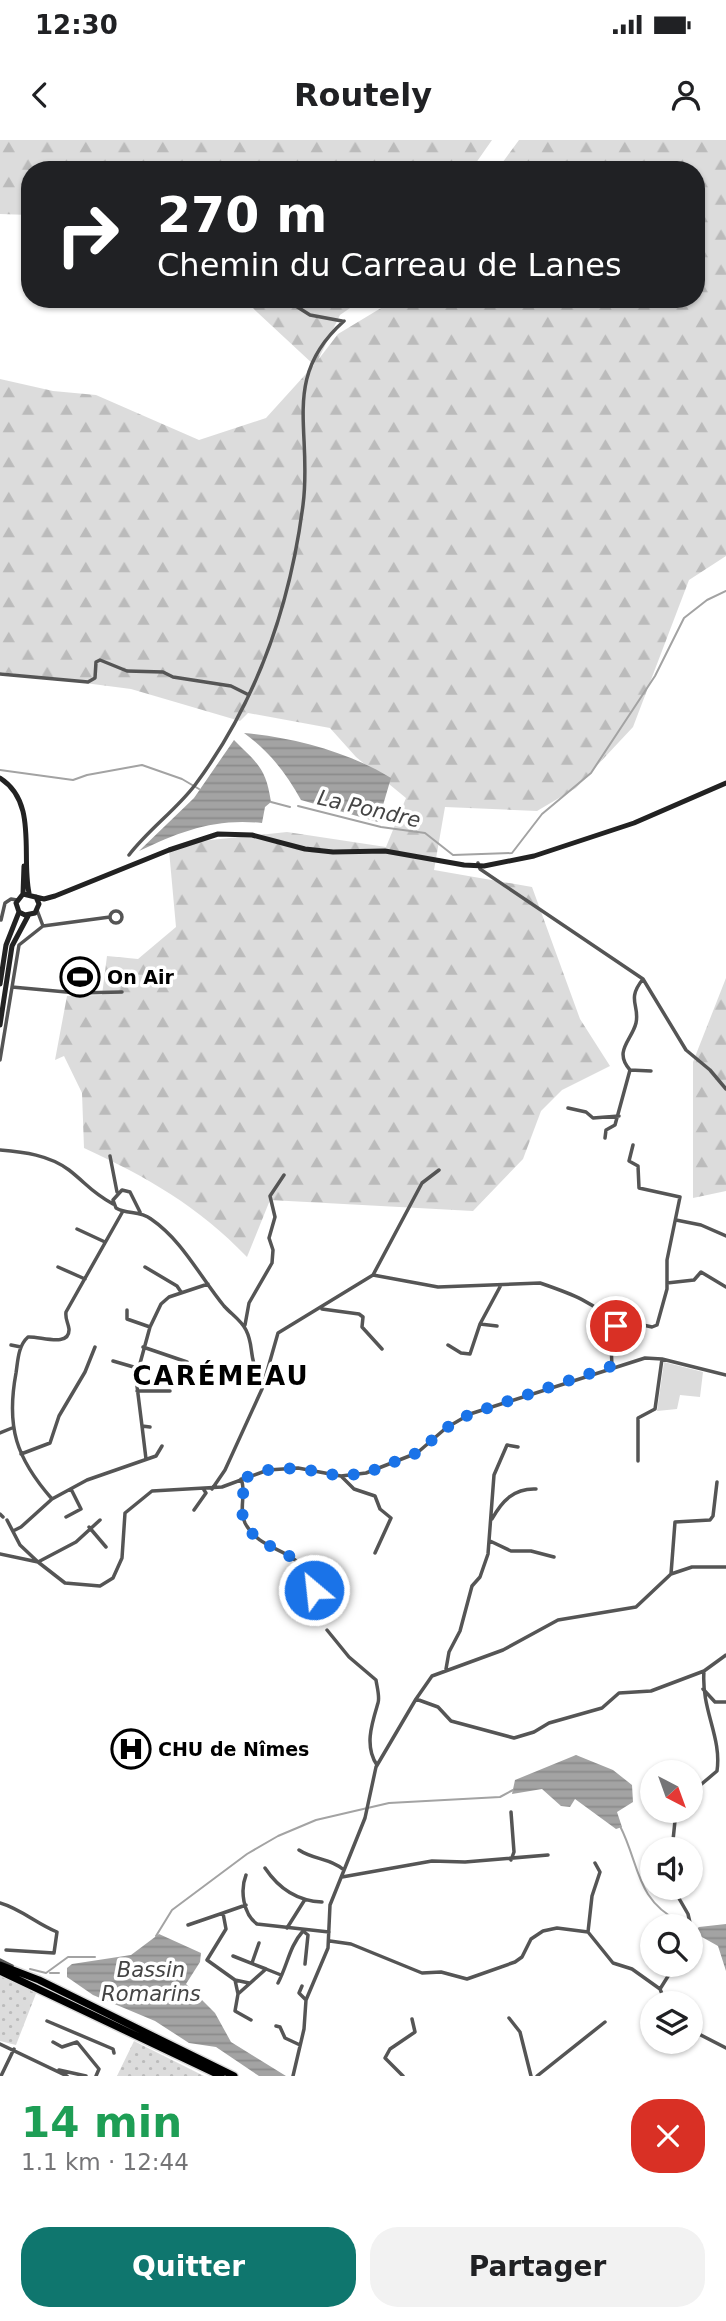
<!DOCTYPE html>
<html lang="fr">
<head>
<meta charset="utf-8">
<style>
  :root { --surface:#fff; --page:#f2f2f2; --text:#202124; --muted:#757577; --accent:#0f766e }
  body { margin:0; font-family:"DejaVu Sans",sans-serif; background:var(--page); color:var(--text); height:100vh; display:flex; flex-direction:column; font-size:26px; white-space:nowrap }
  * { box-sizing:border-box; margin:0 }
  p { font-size:23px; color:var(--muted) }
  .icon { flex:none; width:38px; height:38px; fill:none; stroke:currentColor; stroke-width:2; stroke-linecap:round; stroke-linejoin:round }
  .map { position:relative; height:1936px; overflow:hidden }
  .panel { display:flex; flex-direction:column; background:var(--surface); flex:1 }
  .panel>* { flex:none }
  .banner { position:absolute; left:21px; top:21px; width:684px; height:147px; border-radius:28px; box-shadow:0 2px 5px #0004; background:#202124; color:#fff; overflow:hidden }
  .needle { width:46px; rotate:139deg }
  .tools { position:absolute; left:640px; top:1620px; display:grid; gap:14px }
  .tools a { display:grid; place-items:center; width:63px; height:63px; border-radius:50%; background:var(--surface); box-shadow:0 2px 5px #0004; font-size:35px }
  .pin { position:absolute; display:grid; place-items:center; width:60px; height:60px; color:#fff; margin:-30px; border:4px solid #fff; border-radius:50%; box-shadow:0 2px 7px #0007 }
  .me { position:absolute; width:77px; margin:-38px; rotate:332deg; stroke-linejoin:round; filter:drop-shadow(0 0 5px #0008) }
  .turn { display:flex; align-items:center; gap:24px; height:147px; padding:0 21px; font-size:32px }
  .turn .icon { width:91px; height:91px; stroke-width:2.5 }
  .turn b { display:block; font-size:49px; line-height:60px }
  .round { display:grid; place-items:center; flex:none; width:74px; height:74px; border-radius:28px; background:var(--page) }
  .overview { display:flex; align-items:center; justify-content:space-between; height:119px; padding:0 21px }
  h1 { font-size:42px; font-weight:700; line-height:52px; color:#1e9e55 }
  .button { display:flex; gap:14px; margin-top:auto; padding:14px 21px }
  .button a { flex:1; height:80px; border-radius:28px; background:var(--accent); color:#fff; font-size:28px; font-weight:700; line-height:80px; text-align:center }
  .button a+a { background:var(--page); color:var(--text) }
  .status { display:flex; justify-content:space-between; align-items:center; height:49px; padding:0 35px; background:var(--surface); direction:ltr }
  .status svg { height:19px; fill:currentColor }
  header { display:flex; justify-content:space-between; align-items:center; height:91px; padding:0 21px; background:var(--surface); font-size:32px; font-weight:700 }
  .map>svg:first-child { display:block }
  .grass { fill:url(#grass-dots) }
  .forest { fill:url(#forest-firs) }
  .garden { fill:#dcdcdc }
  .water { fill:url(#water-rules) }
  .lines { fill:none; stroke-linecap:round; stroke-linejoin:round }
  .stream { stroke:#a3a3a3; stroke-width:2 }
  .primary-casing { stroke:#dbdbdb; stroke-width:10 }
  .street { stroke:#555; stroke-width:3.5 }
  .secondary { stroke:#222; stroke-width:5 }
  .primary { stroke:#000; stroke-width:7 }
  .route { stroke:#1a73e8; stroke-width:12; stroke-dasharray:0 21.6 }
  .labels { text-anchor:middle; stroke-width:7; stroke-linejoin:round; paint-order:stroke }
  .poi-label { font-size:19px; font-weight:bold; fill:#000; stroke:#fff; text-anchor:start }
  .water-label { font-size:21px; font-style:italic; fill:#444; stroke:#fff }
  .district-label { font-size:26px; font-weight:bold; letter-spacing:2px; fill:#000; stroke:#fff }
</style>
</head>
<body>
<div class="status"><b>12:30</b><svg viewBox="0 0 49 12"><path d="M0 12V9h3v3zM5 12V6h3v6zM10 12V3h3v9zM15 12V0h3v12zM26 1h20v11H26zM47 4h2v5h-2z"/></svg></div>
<header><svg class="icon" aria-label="back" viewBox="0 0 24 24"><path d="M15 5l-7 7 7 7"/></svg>Routely<svg class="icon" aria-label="person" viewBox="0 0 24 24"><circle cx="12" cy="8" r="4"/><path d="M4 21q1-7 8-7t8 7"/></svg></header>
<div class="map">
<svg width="726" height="1936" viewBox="0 0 726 1936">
  <defs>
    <pattern id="grass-dots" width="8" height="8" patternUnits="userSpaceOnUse" patternTransform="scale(1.75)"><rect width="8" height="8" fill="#dcdcdc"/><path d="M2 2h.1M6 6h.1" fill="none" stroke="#bbb" stroke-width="1.8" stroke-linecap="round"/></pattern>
    <pattern id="forest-firs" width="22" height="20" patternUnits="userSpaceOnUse" patternTransform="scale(1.75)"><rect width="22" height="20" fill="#dcdcdc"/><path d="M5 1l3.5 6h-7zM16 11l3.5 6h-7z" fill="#bbb"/></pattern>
    <pattern id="water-rules" width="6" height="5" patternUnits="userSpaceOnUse" patternTransform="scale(1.75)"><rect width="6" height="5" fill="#a3a3a3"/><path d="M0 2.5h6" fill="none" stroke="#8b8b8b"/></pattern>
  </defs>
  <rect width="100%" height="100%" fill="#fff"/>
  <!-- grass -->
  <path class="grass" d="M0,1834L37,1851L16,1905L0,1901Z
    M134,1901L204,1936H117Z"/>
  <!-- forest -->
  <path class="forest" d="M0,0H492L471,30H30V75L0,74Z
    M519,0H726V416L689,440L633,587L576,648L537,671L445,667L434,730L532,747L580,879L610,926L562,950L541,971L523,1019L473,1071L270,1060L247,1117C198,1066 147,1037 84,1008L82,953L64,916L55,920L67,856L102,855L107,816L138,819L176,787L169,710L201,701L287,692L386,707L406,658L356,617L330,588L248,573L240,581L131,549L0,532V239L53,251L96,255L199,300L266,278L314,225L243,159H363L340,175L318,220L338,194L396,159H696V30H497Z
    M726,838V1051L693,1058V922Z"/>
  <!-- garden -->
  <path class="garden" d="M664,1222L703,1232L700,1257L680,1255L677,1269L657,1271Z"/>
  <!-- water -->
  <path class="water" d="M244,593C292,597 349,612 391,638L378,682L301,660C286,633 269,611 244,593Z
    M234,600C258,624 266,628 271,662L265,667L262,683C215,678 181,691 139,711L194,658Z
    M576,1615L613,1630L632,1645L633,1662L617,1672L622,1687L616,1689L575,1659L570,1667L561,1666L542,1649L512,1654L515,1640Z
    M726,1784V1831L718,1806L693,1792L699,1787Z
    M159,1794L201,1813L200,1822L186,1844L215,1873L231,1902L286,1936H259L216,1907L189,1903L155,1881L93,1855L67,1837V1828L72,1824L131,1815Z"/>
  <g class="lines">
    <!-- stream -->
    <path class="stream" d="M0,630L73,640L87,635L142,625L182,639L199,649
      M271,662L290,667
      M298,666L381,687L425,693L453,715L512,713L542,674L591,633L655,536L684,478L707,460L726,451
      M620,1686C640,1725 635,1759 680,1782
      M156,1796L172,1770L247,1714L278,1696L316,1680L389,1663L500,1657L513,1650
      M30,1829L46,1833L68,1817H95
      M50,1833H59"/>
    <!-- primary casing -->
    <g class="primary-casing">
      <path id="primary" d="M0,1825L39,1840L234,1936
        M0,1831L221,1936"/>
    </g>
    <!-- street -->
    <path class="street" d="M241,159L288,161L310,175L342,181
      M0,534L88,542L95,538L96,522L100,520L127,531L163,532L173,537L231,546L249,555
      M129,715C149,689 176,670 195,645C256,563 290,466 303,365C313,291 280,238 344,181
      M478,723L480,729L643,839L686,910L710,930L726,949
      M37,770L43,786L110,777
      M110 777a6 6 0 1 1 12 0a6 6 0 1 1-12 0Z
      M1,780L5,763L11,759L17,760
      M12,847L77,853L122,852
      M0,920L19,805L43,786
      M630,930L651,931
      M568,968L586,972L593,978L619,976
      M605,998L606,990L615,985L630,930C613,911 632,900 636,883C640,865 626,860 643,839
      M0,1010C24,1012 49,1015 69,1030C87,1044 91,1052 113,1064
      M110,1016L117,1052
      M140,1072L130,1052L122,1050L113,1060L116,1068C127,1075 139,1070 151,1079C183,1101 200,1137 224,1166C231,1174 241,1180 246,1190C255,1208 247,1217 262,1240
      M676,1080L701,1085L726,1096
      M77,1089L105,1102
      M58,1127L85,1139
      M145,1127L177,1146L181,1152
      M373,1135L422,1043L439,1030
      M667,1143L694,1140L701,1132L726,1147
      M322,1169L359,1174L363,1177L362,1187L382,1209
      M127,1170V1179L150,1187
      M245,1185L249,1163L272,1123L273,1110L269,1098L275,1077L270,1056L284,1035
      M497,1186L480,1184L501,1145
      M616,1186L625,1181L652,1187L657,1185L667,1149V1120L680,1057L639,1048L638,1026L629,1021L633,1005
      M11,1205L21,1207
      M448,1205L461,1213L470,1214L480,1184
      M143,1207L187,1222
      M113,1221L137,1228
      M137,1251H170
      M142,1286L146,1319
      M150,1287L142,1286L136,1238L150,1187L161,1164L169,1157L208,1144
      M0,1293L12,1288
      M21,1314L50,1303L59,1276L85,1232L95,1207
      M638,1321V1278L655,1269L662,1219
      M341,1336L354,1349L375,1356L380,1369L391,1378L375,1413
      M241,1339C247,1352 238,1369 245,1383C263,1417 301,1403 314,1450
      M212,1349L225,1330L262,1249L278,1193L373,1135L438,1147L540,1143C569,1153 596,1162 616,1186L611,1205L612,1226
      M52,1359C16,1318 6,1287 16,1233C18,1220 18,1206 28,1197C40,1196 70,1208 69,1189C68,1182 65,1179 66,1172L123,1071
      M194,1370L206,1353L204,1350
      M0,1374L3,1377
      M66,1377L81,1369L71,1349
      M492,1379C502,1361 514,1348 536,1349
      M7,1380L20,1405L38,1422
      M89,1387L106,1407
      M13,1391L21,1387L52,1359L87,1340L156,1316L162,1306
      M490,1401L511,1411H531L554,1417
      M0,1414L38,1422L65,1443L100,1446L113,1438L122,1418L125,1373L152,1351L222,1347L268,1330L298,1328L341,1336L366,1333L417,1313L446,1288L470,1274L645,1218L662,1219L726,1235
      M38,1422L76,1402L100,1380
      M671,1434L675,1382L710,1380L713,1376L717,1342
      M327,1490L349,1517L376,1540C377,1547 380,1557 378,1563C372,1583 364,1606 377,1625
      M446,1529L449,1512L460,1491L472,1446L480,1437L488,1414L494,1335L507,1305L518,1307
      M703,1549L715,1562H726
      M416,1559L438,1567L451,1581L514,1598L534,1592L549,1583L602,1568L619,1553L651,1551L704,1531L726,1515
      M691,1653L717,1631C722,1597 701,1570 704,1531
      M299,1710C314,1720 330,1718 344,1730
      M672,1710L676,1671
      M511,1720L514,1712L511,1672
      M595,1723L600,1732L592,1756L588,1792L613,1823L632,1829L660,1849L666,1864
      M265,1728C279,1749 298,1761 322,1762
      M246,1735C240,1750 243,1774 257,1784L329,1792
      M342,1737L432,1721L465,1722L548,1715
      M673,1748L688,1774L691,1787
      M0,1763C21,1769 37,1784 57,1792L54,1813L6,1810
      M246,1765L223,1773L226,1789L207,1820L235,1840L249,1843
      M188,1785L223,1773
      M287,1788L304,1761
      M691,1791L694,1809L691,1811
      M330,1801L351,1804L422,1833L441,1832L467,1839L515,1822L522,1817L531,1799L543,1791L557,1788L588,1792
      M233,1816L266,1829
      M0,1820L12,1826
      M252,1823L259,1803
      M235,1840L238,1854L235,1871L251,1880
      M278,1843C288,1824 289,1807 303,1791L308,1795L305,1824
      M302,1846L299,1853L306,1860
      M660,1849L675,1825
      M238,1854L266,1829L281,1835
      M509,1878L520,1892L531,1936
      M47,1881L113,1909L114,1913
      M276,1886L280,1887L285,1898L300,1905
      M691,1890L726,1908
      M53,1902L62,1907L77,1902L99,1929L96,1936
      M0,1904L67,1936
      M59,1930L86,1936
      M1,1936L14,1909
      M293,1936L304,1889L306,1860L328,1808L330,1765L365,1678L376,1627L416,1559L432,1536L503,1510L558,1480L636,1467L671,1434L692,1427H726
      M403,1936L385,1918L390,1909L415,1892L412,1879
      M537,1936L605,1882"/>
    <!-- secondary -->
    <path class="secondary" d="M0,638C38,662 21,715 29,753
      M23,754L24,726
      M36,757L39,764L35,773L25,775L19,772L16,763L23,754L44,759L55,756L169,710L218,694L252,695L305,709L333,712L385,711L464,725L484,726L534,716L634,683L726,643
      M0,844L6,805L19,772
      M0,885L12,806L28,776"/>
    <!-- primary -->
    <use href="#primary" class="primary"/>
  </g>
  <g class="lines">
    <!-- route -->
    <path class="route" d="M314,1450C301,1403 263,1417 245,1383C238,1369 247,1352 241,1339L268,1330L298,1328L341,1336L366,1333L417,1313L446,1288L470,1274L612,1226L611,1205L616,1186"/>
  </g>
  <!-- icons -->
  <defs>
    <g id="stadium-ring" transform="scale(2.0125)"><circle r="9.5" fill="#fff" stroke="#000" stroke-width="1.5"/><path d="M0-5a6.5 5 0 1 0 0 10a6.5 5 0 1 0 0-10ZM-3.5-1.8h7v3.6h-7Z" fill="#000"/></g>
    <g id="hospital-ring" transform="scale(2.0125)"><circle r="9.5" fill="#fff" stroke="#000" stroke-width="1.5"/><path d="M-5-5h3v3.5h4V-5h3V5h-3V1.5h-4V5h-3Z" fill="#000"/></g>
  </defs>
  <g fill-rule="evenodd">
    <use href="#stadium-ring" x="80" y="837"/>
    <use href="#hospital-ring" x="131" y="1609"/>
  </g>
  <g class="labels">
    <!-- poi labels -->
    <g class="poi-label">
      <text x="107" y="844">On Air</text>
      <text x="158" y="1616">CHU de Nîmes</text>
    </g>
    <!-- water labels -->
    <g class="water-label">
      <text transform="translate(369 669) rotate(13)" y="7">La Pondre</text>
      <text x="151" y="1837">Bassin<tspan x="151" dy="24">Romarins</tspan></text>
    </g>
    <!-- district labels -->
    <g class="district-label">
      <text x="221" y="1245">CARÉMEAU</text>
    </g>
  </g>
</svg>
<div class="tools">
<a><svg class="needle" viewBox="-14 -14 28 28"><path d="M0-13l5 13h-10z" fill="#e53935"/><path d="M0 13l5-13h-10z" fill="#757577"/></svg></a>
<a><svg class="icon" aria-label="sound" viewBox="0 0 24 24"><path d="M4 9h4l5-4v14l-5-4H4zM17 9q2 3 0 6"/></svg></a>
<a><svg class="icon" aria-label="search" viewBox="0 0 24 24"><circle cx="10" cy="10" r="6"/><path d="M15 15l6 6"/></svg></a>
<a><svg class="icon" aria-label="layers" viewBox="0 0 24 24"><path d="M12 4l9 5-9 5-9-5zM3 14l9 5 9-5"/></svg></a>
</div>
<div class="pin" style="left:616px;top:1186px;background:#d93025"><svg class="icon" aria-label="arrive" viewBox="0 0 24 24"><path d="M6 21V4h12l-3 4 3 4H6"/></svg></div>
<svg class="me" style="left:314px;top:1450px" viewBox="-20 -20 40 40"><circle r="17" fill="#1a73e8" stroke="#fff" stroke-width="3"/><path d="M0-11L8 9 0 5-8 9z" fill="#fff"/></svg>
<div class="banner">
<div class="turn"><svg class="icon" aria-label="right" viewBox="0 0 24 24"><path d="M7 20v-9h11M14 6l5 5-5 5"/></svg><div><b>270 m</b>Chemin du Carreau de Lanes</div></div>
</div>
</div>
<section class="panel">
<div class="overview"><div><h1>14 min</h1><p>1.1 km · 12:44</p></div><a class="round" style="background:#d93025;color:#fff"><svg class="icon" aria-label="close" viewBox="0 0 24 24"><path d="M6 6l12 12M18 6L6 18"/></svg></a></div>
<div class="button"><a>Quitter</a><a>Partager</a></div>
</section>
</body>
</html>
